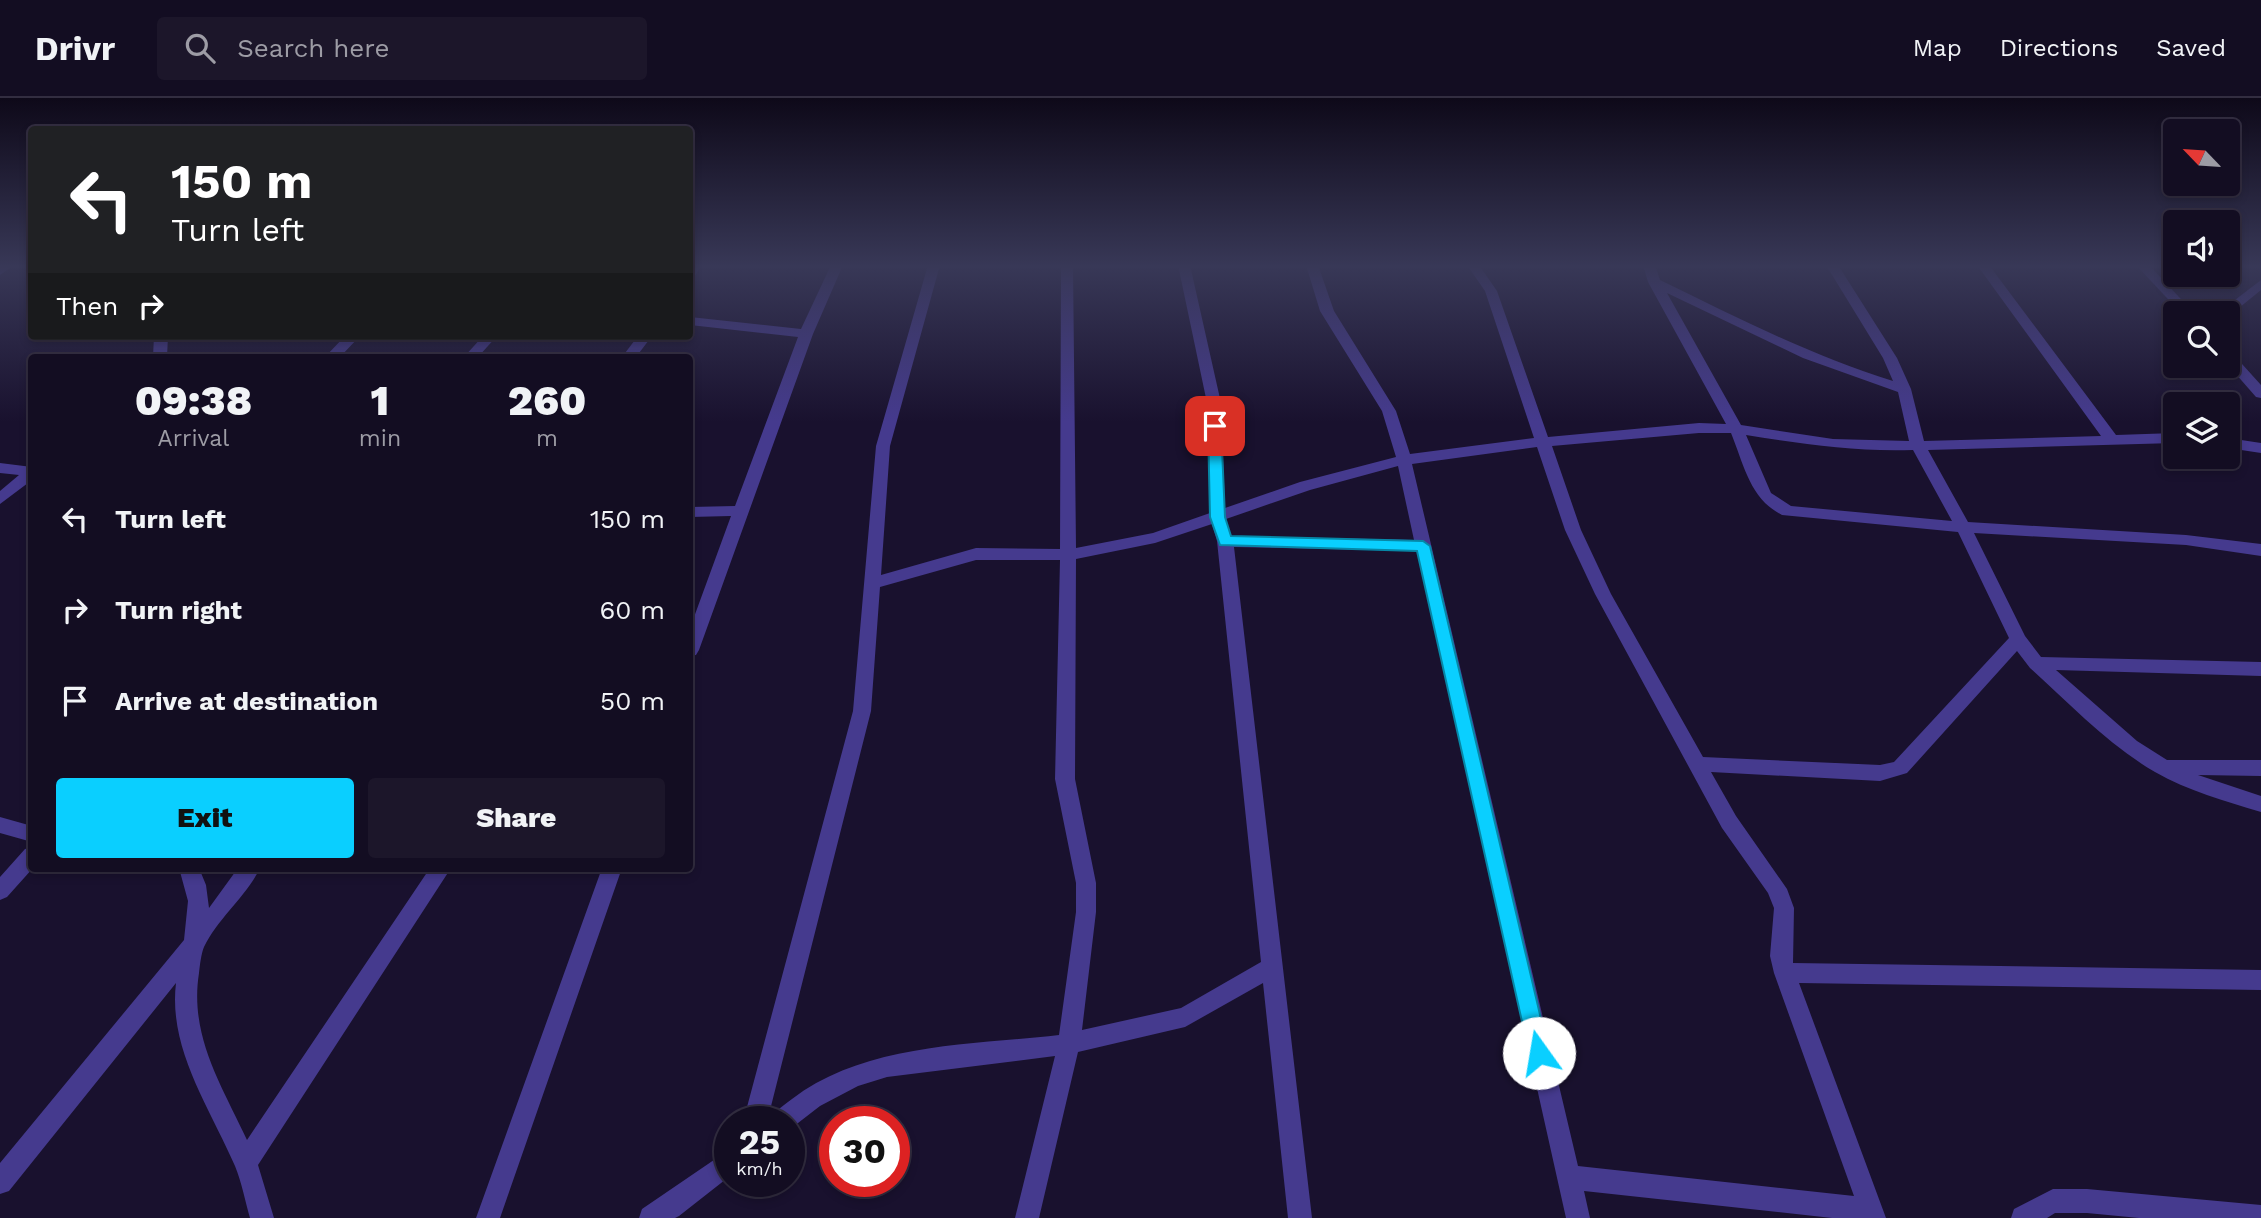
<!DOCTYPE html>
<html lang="en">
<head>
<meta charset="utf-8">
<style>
  :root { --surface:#130d22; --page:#1c162a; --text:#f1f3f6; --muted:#9d9ca5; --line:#322d40; --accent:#0acfff }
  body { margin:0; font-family:"Work Sans",sans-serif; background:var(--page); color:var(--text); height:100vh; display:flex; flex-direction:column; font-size:26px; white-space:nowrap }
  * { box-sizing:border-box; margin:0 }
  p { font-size:23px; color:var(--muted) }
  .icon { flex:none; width:38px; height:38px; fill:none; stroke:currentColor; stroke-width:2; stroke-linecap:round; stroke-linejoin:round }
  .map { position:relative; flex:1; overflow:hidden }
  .side { position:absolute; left:28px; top:256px; width:665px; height:518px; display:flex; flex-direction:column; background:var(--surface); border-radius:7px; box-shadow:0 4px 10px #0003,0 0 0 2px var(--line) }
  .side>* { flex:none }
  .top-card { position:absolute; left:28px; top:28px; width:665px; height:214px; border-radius:7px; box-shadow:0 4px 10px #0003,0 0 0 2px var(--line); background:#202124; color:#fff; overflow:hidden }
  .needle { width:46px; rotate:295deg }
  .tools { position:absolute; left:2163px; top:21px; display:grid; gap:14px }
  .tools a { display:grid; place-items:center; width:77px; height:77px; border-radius:7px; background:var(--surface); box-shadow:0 4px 10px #0003,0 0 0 2px var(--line); font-size:35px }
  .speed { position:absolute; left:714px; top:1008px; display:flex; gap:14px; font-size:35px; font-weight:700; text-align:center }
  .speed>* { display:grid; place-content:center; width:91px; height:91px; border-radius:50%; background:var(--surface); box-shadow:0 4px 10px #0003,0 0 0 2px var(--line); line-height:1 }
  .speed small { font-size:18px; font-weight:400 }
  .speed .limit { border:10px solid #d22; background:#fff; color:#111 }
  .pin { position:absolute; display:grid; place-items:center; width:60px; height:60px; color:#fff; margin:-30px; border-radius:14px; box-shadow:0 4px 10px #0006 }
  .me { position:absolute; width:77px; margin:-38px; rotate:347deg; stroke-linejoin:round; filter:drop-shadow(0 0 5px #0008) }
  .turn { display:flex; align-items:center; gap:24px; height:147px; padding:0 28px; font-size:32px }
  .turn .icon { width:91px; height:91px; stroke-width:2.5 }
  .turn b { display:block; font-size:49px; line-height:60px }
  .then { display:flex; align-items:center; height:66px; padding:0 28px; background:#0003; gap:14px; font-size:26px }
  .eta { display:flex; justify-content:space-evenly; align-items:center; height:119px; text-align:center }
  .eta b { font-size:42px; font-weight:800; line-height:49px }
  .action { display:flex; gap:14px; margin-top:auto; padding:14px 28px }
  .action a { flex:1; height:80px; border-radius:7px; background:var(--accent); color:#111; font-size:28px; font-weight:800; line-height:80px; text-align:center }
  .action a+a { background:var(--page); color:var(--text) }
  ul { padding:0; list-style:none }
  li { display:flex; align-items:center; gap:21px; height:91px; padding:0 28px }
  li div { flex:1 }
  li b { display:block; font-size:26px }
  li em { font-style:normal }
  header { display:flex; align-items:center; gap:42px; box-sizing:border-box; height:98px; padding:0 35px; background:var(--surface); border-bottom:2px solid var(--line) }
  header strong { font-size:33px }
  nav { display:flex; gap:38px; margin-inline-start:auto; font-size:24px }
  .search { width:490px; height:63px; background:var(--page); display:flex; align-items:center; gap:18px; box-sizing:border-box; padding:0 24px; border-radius:7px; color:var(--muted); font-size:26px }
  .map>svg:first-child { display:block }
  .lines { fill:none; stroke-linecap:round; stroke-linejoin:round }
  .minor { fill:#453a8e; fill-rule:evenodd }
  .route { fill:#0acfff; stroke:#0687a6; stroke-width:2 }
</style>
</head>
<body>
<header>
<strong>Drivr</strong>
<div class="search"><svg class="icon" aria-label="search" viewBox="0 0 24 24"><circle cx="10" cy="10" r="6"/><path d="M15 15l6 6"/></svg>Search here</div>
<nav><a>Map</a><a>Directions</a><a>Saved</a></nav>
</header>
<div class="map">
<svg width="2261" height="1120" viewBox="0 0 2261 1120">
  <rect width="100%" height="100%" fill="#19112e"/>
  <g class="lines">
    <!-- minor -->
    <path class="minor" d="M0,167H14L0,177Z
      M690,167H702L694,179L690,180Z
      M831,167H843L813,236L699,552L696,557L690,558V530L731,418L690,419V409L735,408L798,239L690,227V219L801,231Z
      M928,167H940L890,348L881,477L976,450L1060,451L1061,167H1073L1076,450L1153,435L1210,415L1207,305L1178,167H1190L1221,305L1225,410L1300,384L1396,359L1382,313L1320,213L1306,167H1318L1334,213L1396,313L1410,356L1534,340L1485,193L1467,167H1479L1497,193L1548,339L1699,325L1726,326L1648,184L1643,167H1655L1660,182C1736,219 1812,258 1893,283L1883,260L1826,167H1838L1897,260L1911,291L1924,343L2101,338L1977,167H1989L2116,337L2175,335V345L1928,352L1968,424L2186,437L2261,446V458L2186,447L1974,435L2025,538L2041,559L2261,564V578L2056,572L2137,643L2167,662H2261V678L2198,677L2261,698V714C2225,703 2188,693 2155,674C2108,647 2069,605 2030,570L2017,553L1907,675L1880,683L1711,674L1736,718L1787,791L1794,810L1793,865L2261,872V892L1799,885L1886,1120H1832L1584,1093L1590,1120H1566L1417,453L1234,449L1312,1120H1288L1263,885L1185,929L1078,954L1039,1120H1015L1055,958L887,979L858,988L820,1008L789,1032V1024H769C774,1013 783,1008 792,1001C865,945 971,947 1059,937L1076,814V785L1055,681L1060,462H976L880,489L871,613L767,1024H743L853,613L876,348ZM1667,195L1803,260L1898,294L1909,343L1833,341L1741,327ZM1699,335H1731C1744,367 1750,401 1782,417L1958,434L2009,540L1894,664L1880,667L1703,659L1611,496L1581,432L1552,348ZM1746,337C1802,346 1856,354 1913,352L1952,423L1791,408L1771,395ZM1537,349L1565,432L1595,496L1722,730L1768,795L1774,810L1770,858L1774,875L1854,1098L1578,1068L1412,366ZM1398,368L1414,442L1231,438L1226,421L1310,392ZM1212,426L1217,443L1261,864L1181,910L1082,932L1096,814V785L1075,681L1076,461L1155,445Z
      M2136,167H2149L2194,215H2181Z
      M2261,182V192L2229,218L2228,215H2218Z
      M154,238H168L167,259H153Z
      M345,238H360L340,259H325Z
      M483,238H497L478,259H464Z
      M638,238H652L636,259H622Z
      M2228,255L2233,256L2261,287V300L2256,299L2228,267Z
      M2228,340L2261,345V355L2228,350Z
      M0,365L32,369V382L0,406V393L19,377L0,375Z
      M0,719L32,728V744L0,735Z
      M32,749L33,770L7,799L0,802V779L25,751Z
      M179,770H199L206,787L209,810L238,770H260C246,799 218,820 204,849C201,856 200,867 199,875C189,938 222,988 247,1042L430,770H451L258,1067L274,1120H250C245,1103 242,1085 235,1068C210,1010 168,951 176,885L9,1093L0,1096V1065L184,842L188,803Z
      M602,770H622L500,1120H476Z
      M730,1051V1078L679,1118L675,1120H639L642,1111Z
      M2053,1091H2087L2261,1107V1120H2139L2087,1115H2055L2047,1120H2011L2014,1111Z"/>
  </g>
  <!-- sky -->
  <linearGradient id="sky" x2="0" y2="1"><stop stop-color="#0e0919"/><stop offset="0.52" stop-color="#383857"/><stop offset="1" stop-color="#383857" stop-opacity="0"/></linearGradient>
  <rect width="2261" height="324" fill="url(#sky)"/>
  <!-- route -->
  <path class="route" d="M1215,323L1221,328L1225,419L1231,438L1423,443L1430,448L1549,955L1546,962L1539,964L1532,962L1529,955L1417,453L1220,447L1210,419L1208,328Z"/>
</svg>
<div class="tools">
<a><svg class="needle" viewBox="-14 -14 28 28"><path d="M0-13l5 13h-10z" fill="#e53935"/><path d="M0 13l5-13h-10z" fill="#9d9ca5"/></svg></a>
<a><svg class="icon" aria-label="sound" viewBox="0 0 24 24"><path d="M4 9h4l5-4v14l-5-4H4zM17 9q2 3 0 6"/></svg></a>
<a><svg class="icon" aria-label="search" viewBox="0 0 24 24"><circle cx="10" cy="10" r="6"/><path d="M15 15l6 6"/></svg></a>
<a><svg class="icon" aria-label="layers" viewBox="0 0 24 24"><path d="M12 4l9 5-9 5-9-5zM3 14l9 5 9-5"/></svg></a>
</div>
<div class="speed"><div>25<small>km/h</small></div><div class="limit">30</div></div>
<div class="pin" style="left:1215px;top:328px;background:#d93025"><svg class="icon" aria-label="arrive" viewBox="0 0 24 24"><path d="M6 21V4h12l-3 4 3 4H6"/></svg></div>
<svg class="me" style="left:1539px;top:955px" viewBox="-20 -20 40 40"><circle r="19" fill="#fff"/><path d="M0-13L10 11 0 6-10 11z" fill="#0acfff"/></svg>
<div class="top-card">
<div class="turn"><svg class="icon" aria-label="left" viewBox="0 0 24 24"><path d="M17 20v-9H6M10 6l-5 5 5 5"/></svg><div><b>150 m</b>Turn left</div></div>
<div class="then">Then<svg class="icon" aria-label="right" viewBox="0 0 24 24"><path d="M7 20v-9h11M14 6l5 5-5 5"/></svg></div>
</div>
<section class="side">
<div class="eta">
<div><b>09:38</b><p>Arrival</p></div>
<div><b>1</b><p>min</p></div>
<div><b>260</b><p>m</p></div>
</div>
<ul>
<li><svg class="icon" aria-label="left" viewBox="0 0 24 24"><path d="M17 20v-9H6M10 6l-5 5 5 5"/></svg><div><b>Turn left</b></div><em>150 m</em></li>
<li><svg class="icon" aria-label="right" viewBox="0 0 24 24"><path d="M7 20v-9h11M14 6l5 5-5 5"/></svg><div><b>Turn right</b></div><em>60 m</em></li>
<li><svg class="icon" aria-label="arrive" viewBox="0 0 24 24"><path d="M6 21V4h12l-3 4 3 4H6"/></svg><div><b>Arrive at destination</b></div><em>50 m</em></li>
</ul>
<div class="action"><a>Exit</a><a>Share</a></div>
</section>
</div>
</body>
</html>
